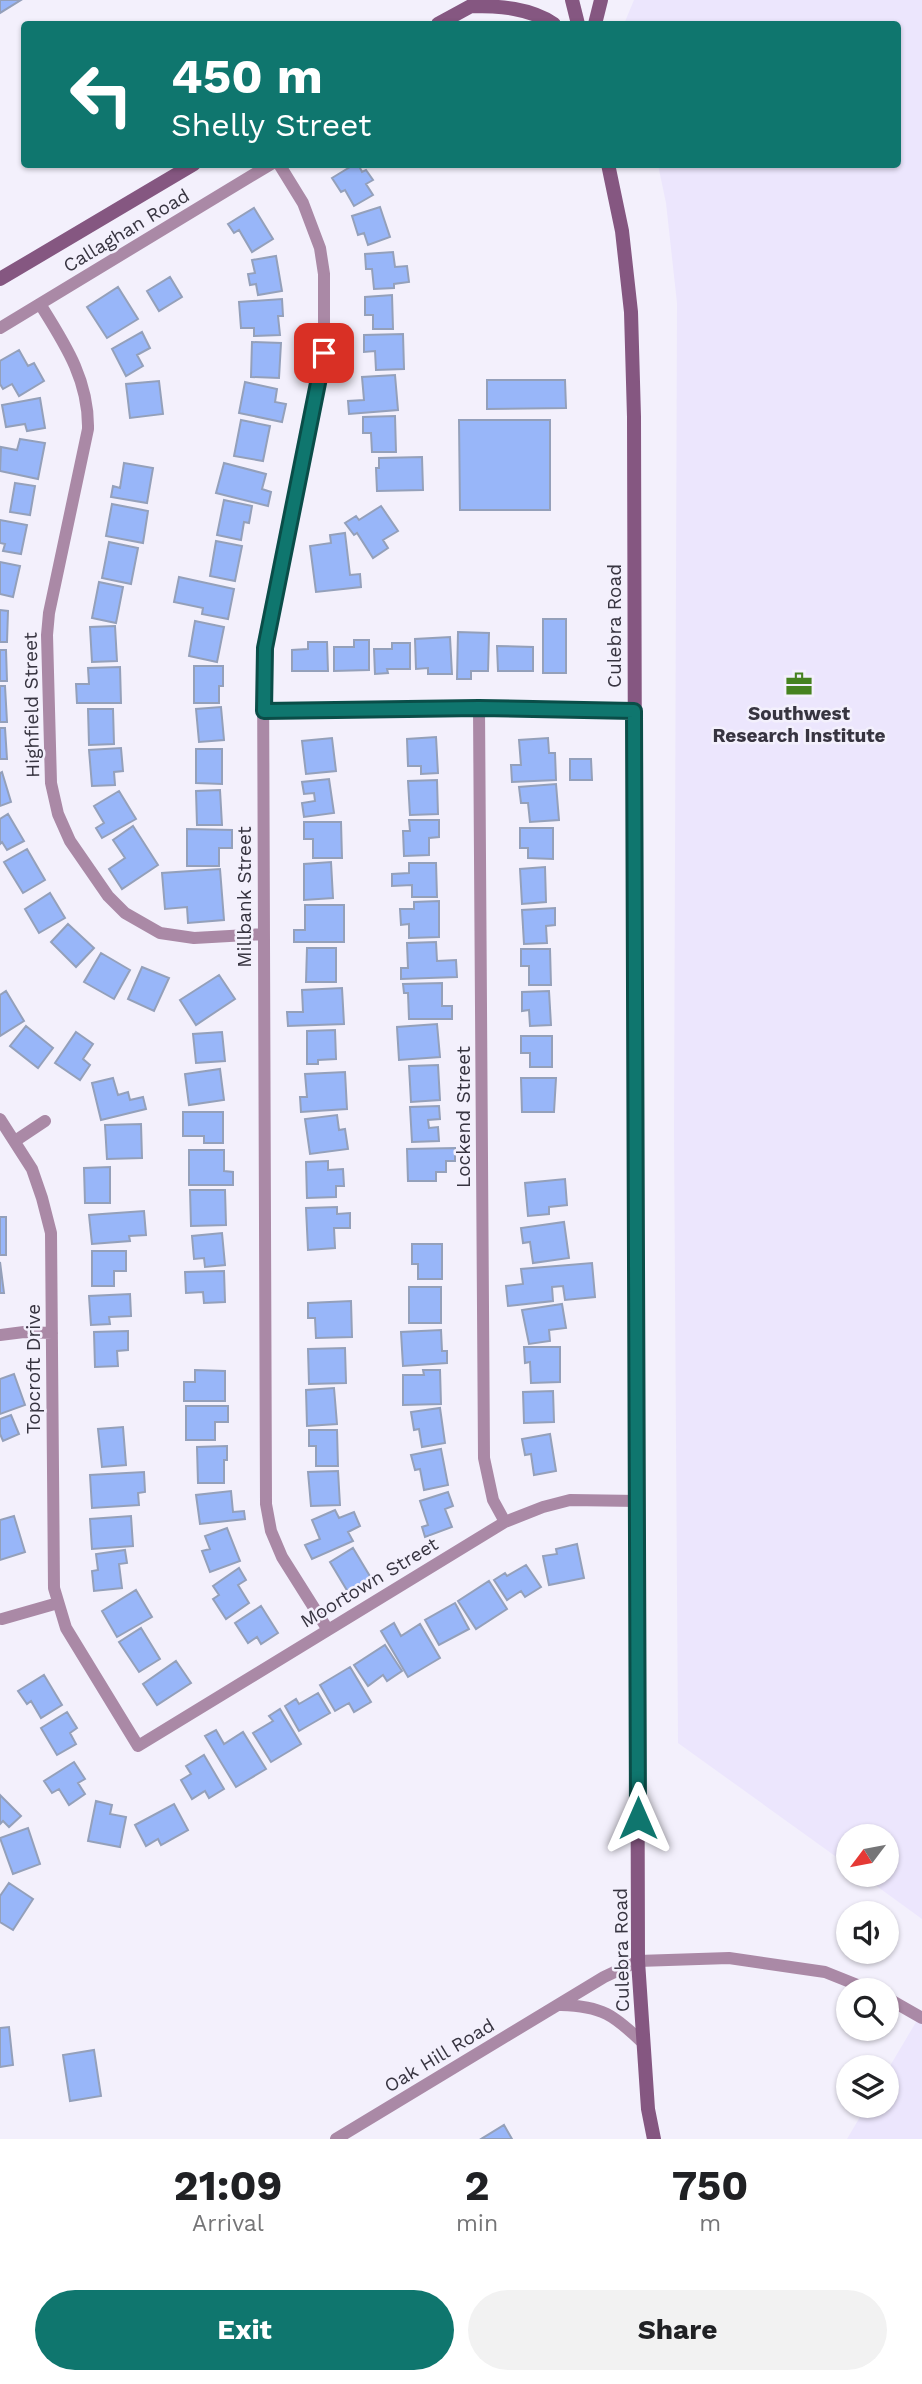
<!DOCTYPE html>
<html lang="en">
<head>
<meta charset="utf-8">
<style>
  :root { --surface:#fff; --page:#f2f2f2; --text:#202124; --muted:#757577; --accent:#0f766e }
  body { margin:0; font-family:"Work Sans",sans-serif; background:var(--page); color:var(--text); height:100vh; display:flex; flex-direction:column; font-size:26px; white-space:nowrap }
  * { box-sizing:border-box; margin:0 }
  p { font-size:23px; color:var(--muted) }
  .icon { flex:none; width:38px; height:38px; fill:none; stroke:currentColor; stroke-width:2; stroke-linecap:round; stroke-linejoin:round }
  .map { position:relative; height:2139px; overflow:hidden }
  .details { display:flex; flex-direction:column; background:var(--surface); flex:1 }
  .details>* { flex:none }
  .hud { position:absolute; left:21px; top:21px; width:880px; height:147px; border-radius:7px; box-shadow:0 2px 5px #0004; background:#0f766e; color:#fff; overflow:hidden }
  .needle { width:46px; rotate:238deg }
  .fabs { position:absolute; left:836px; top:1824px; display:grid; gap:14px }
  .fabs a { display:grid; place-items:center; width:63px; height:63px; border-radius:50%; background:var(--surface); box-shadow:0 2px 5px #0004; font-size:35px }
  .pin { position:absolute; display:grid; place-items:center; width:60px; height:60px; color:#fff; margin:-30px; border-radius:14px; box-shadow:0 4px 10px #0006 }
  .me { position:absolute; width:77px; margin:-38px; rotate:0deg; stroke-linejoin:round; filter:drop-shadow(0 0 5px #0008) }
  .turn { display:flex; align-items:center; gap:24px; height:147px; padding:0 35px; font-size:32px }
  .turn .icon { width:91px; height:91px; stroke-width:2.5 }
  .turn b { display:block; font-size:49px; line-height:60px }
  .eta { display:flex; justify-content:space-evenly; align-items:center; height:119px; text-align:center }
  .eta b { font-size:42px; font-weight:700; line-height:49px }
  .button { display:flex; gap:14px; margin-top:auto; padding:14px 35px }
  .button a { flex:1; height:80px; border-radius:42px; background:var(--accent); color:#fff; font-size:28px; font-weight:700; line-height:80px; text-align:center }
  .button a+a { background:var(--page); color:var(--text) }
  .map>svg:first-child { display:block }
  .built { fill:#ece6fd }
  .building { fill:#98b6f9; stroke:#94a0ba; stroke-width:2 }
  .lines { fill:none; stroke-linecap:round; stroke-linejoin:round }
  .street { stroke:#aa89a6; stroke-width:12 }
  .secondary { stroke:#855781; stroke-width:14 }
  .route-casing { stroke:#0a4d48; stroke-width:18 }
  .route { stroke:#0f766e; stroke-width:12 }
  .labels { text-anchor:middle; stroke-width:5; stroke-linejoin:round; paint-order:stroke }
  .street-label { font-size:19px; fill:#373440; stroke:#f3f0fc }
  .poi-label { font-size:19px; font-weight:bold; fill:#373440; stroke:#f3f0fc }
</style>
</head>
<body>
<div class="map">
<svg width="922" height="2139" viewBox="0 0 922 2139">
  <rect width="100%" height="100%" fill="#f3f0fc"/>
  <!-- built -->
  <path class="built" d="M634,0H922V1919L860,1874H887V1836H849V1866L678,1743L674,1132L677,303L666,203L658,165L898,164V24H624Z
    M922,2012V2139H847L867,2105H887V2071Z"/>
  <!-- building -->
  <path class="building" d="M0,0H21L0,13Z
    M355,164H358L362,172L366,170L373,180L366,184L373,195L354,206L345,190L341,192L332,178Z
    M380,207L390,237L368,245L364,233L358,235L352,216Z
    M254,208L273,239L252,252L239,230L234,233L228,224Z
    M393,252L395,267L407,266L409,282L394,284V288L374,289L372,269H366L365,254Z
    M276,256L282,291L258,295L256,284L250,285L248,274L255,273L252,260Z
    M170,277L182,297L159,311L147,291Z
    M118,287L138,319L107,338L87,307Z
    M392,295L393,329H373V315H365V297Z
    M282,299L283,316H278L280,335L254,336V328H241L239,302Z
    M142,332L150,348L137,355L143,366L126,376L112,349Z
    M403,334L404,369L376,370L375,351L364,352V335Z
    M252,342L281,343L279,378L251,377Z
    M19,350L28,366L34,363L44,381L19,396L12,384L3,389L0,384V361Z
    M395,375L398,410L349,414L348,401L364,400L362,377Z
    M487,380H565L566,408L487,409Z
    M159,381L163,414L130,418L126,384Z
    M245,382L277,389L275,402L286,404L282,422L239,413Z
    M40,398L45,428L27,431L25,424L6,427L2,405Z
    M395,416L396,452H372L371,433H363V417Z
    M241,420L270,426L263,461L234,456Z
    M459,420H550V510H460Z
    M20,439L45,443L38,479L0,471L1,447L17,450Z
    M422,457L423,490L377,491L376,468H379V458Z
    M124,463L153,468L147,503L111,497L113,486L120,488Z
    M224,463L266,474L262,489L271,492L268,506L216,493Z
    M15,483L35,486L30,515L10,512Z
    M224,500L252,506L249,523L244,522L241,540L217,535Z
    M112,504L148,511L143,543L106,536Z
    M381,506L398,531L383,540L388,548L373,558L357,533L354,535L345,523L356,516L359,520Z
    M0,520L27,525L21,554L3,551L5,544L0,543Z
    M345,533L350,575L360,574L361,587L316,592L310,546L331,543L330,535Z
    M216,541L242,546L235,581L210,576Z
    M109,542L138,548L131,584L102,578Z
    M0,562L20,566L13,597L0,594Z
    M179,577L234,589L228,619L202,614L203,608L174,602Z
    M99,582L123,587L116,623L92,618Z
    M0,610L8,611L7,642H0Z
    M543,619H566V673H543Z
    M195,621L224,627L217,662L189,656Z
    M115,626L117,661L92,662L90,627Z
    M458,632L489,633L488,671H471V679H457Z
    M450,637L452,674H428V668L416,669L415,639Z
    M354,640H369V670L334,671V647H354Z
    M308,642H327L328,671H292V650L308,649Z
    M392,643H410V669H387L388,673L375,674L374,649H392Z
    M497,646L533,647V671H498Z
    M0,650H6L7,681H0Z
    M194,666H223V686H219V703H194Z
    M120,667L121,703H77L76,684H89L88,668Z
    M0,686H5L7,722H0Z
    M221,707L224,740L199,742L196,709Z
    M88,709H113L114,744L89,745Z
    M0,728H5L7,759H0Z
    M436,737L438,773L421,774V766H408L407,739Z
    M332,738L336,771L306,774L302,741Z
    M548,738L549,753H555L556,780L512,782L511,765H521L519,740Z
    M121,748L123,771L114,772L115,785L92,786L89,750Z
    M196,749H222V784L196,783Z
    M570,759H591L592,780H570Z
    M2,772L11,802L0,806V773Z
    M329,779L334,813L304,817L302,803L315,801L314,793L304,794L302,782Z
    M437,780L438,814L410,815L408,781Z
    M556,784L559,820L530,822L528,803H521L519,787Z
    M220,790L222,825H197L196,791Z
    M119,791L136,819L102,838L96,828L104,823L94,806Z
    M8,814L24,841L7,850L2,842L0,844V819Z
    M409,820H439V837L429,838V855L404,856L403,831H410Z
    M304,822H341L342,858H313V839H304Z
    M133,826L158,865L122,889L109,869L125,858L113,840Z
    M520,828H553V859L528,858V848H520Z
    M187,829L232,830V848H219V866H187Z
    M27,849L45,880L23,893L4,862Z
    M331,862L333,898L304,900V864Z
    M409,863H436L437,897H412V885L392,886V874L409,873Z
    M545,867L546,902L522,904L520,869Z
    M220,869L224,920L188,923L187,907L165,909L162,873Z
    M50,893L65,918L39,933L25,909Z
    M439,901V937L409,938V924L401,925L400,909H414V902Z
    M305,905H344V942H294V930H305Z
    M555,908V925L546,926L547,943L524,944L522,910Z
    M68,924L94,948L76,967L51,942Z
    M436,942L437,961L456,960L457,977L401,979V968H408L407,943Z
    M307,948H336V982H306Z
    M521,949H550L551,985H529V966H521Z
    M101,953L130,970L114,999L84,982Z
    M142,967L169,978L154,1011L128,999Z
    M219,975L235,999L196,1025L180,1000Z
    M442,983V1006H452V1019H409L408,993H404L403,984Z
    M342,988L344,1024L288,1026L287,1012H303L302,990Z
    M6,991L24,1021L0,1036V995Z
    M549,991L551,1025L530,1026L529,1010L522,1011V992Z
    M437,1024L440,1057L399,1060L397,1027Z
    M26,1026L53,1048L38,1068L10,1046Z
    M335,1030L336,1059L318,1060V1064H307V1031Z
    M76,1032L93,1044L83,1059L90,1065L80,1080L55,1063Z
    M222,1032L225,1061L196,1063L193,1034Z
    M521,1036H552V1067H530V1053H521Z
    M438,1065L440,1100L411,1102L409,1066Z
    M220,1069L224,1100L189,1105L185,1074Z
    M345,1072L347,1109L301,1112L300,1097H307L305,1074Z
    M113,1078L118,1095L128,1092L130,1100L143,1097L146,1109L101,1120L92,1083Z
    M521,1078H556L554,1112H522Z
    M439,1106L440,1119L428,1120L429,1128L438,1127L439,1141L412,1142L410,1107Z
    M183,1112H223V1143H204V1136H183Z
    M337,1115L339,1130L345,1129L348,1149L310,1154L305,1119Z
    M141,1124L142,1158L107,1159L105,1125Z
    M455,1148V1161H446V1172H436V1181H408L407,1149Z
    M189,1150H224V1171L233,1172V1185H189Z
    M328,1161V1170L343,1169L344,1186H336V1197L307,1198L306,1162Z
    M110,1167V1203H85L84,1168Z
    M565,1179L567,1205L549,1207V1214L528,1216L525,1183Z
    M190,1190H225L226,1225L191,1226Z
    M337,1207V1214L350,1213V1228H334L335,1248L308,1250L306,1208Z
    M144,1211L146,1235L129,1236L130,1241L92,1244L89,1215Z
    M0,1217H6V1255H0Z
    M564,1222L569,1258L533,1263L530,1242L523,1243L521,1228Z
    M222,1233L225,1265L205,1267L204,1258L194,1259L192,1236Z
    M412,1244H442V1279H418V1264H412Z
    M92,1251H126V1271H114V1286H92Z
    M0,1262L4,1293H0Z
    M592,1263L595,1297L565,1300L563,1286L552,1287L553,1301L508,1306L506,1286L523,1284L521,1269Z
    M224,1271L225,1302L204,1303L203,1292L186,1293L185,1272Z
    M409,1287H441V1323H409Z
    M130,1294L131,1316L109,1317L110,1324L91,1325L89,1296Z
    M351,1301L352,1337L316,1338L315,1318H308V1303Z
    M562,1304L566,1328L549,1330L550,1341L529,1344L522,1310Z
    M441,1330L442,1351H447V1363L403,1366L401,1332Z
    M128,1331V1350L117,1351L118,1366L95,1367L94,1332Z
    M524,1347H560V1382L531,1383L530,1362L525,1363Z
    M345,1348L346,1383L309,1384L308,1349Z
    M195,1370L225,1371V1401H184V1382H195Z
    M423,1370H440L441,1404L403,1405V1375H424Z
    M14,1374L25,1405L0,1414V1379Z
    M334,1388L337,1424L307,1426L306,1390Z
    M553,1391L554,1422L524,1423L523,1392Z
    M186,1406H228V1422H215V1440H186Z
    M440,1408L445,1443L422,1447L419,1429L414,1430L411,1412Z
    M11,1415L19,1434L3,1441L0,1434V1419Z
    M123,1427L126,1465L102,1467L98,1429Z
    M309,1430H337L338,1466H316V1446H309Z
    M550,1434L556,1471L534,1475L531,1454L525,1455L522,1439Z
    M227,1446V1460H224V1483H198L197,1447Z
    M441,1449L448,1485L424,1490L420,1469L415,1470L411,1455Z
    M338,1471L340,1505L311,1506L308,1472Z
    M144,1472L145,1492L138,1493L139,1505L92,1508L90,1475Z
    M231,1491L233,1512L244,1511L245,1519L200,1524L196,1495Z
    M448,1492L453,1506L445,1509L452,1527L425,1537L422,1527L428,1525L420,1501Z
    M335,1510L339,1518L354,1512L360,1526L348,1532L353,1541L312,1559L305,1545L320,1539L312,1520Z
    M14,1516L25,1552L0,1560V1520Z
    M131,1516L133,1546L92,1549L90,1519Z
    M227,1528L240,1561L210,1572L202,1551L210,1549L205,1536Z
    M577,1544L584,1578L549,1585L543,1556L557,1554L556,1549Z
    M353,1548L371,1578L348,1592L330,1562Z
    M125,1550L127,1563L119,1564L122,1588L94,1591L92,1571L98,1570L96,1554Z
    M526,1565L541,1587L525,1597L521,1591L507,1600L494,1580L505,1573L507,1576Z
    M239,1568L246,1580L238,1585L249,1603L226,1619L213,1599L219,1595L213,1586Z
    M489,1581L507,1609L476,1629L458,1601Z
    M136,1590L152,1617L117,1637L102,1611Z
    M455,1603L469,1629L439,1645L425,1620Z
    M261,1606L278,1633L261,1644L257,1637L248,1643L235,1623Z
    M394,1623L401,1636L420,1624L440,1658L408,1677L381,1631Z
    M141,1628L160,1659L139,1672L119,1642Z
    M385,1645L402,1671L387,1681L383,1675L368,1686L354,1665Z
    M176,1661L191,1683L157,1705L143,1684Z
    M350,1667L371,1702L354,1712L349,1703L335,1711L320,1685Z
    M44,1675L62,1705L41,1718L31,1701L27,1704L18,1691Z
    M318,1693L330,1713L299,1731L285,1706L296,1699L299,1704Z
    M280,1709L301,1744L271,1762L253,1733L273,1721L269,1716Z
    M67,1712L77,1728L70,1733L76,1744L57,1755L41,1728Z
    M216,1730L224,1744L243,1732L266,1769L236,1787L205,1736Z
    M204,1755L224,1789L209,1798L205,1791L192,1799L181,1780L191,1774L186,1766Z
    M74,1762L85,1779L78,1783L85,1794L69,1805L59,1789L52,1793L44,1781Z
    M0,1795L21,1816L9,1827L3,1821L0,1824Z
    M96,1801L112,1805L110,1814L126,1817L120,1847L88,1841Z
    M174,1804L188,1830L161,1845L158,1839L146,1846L135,1825Z
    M28,1828L40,1864L13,1874L0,1838Z
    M9,1883L33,1899L13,1930L0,1922V1896Z
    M9,2027L13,2065L0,2067V2028Z
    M94,2050L101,2096L70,2101L63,2055Z
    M504,2125L512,2139H481Z"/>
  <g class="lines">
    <!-- street -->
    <path class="street" d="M279,164L303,203L320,248L324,274V353L263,662L266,1504L271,1531L282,1557L328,1630
      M40,304C65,344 89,380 88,429L49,613L47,635L51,783L58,814L70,841L108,896L125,913L160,933L194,938L263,934
      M0,328L271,164
      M479,708L484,1458L493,1500L505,1522
      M264,711L479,708L634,711
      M0,1119L32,1169L42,1198L51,1233L54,1588L66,1628L138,1746L505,1522L543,1507L570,1500L638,1501
      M15,1141L45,1121
      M0,1335L24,1332L52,1333
      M2,1619L58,1603
      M887,1998L922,2018
      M561,2005C602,2006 614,2015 643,2043
      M336,2139L604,1977L638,1961L729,1958L825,1972L870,1990"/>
    <!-- secondary -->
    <path class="secondary" d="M572,0L578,24
      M471,6C500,6 530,8 554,24
      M438,24L480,1
      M595,24L601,0
      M608,164L622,231L631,312L634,417L638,1961L648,2109L654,2139
      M0,279L194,164"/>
  </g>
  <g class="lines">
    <!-- route casing -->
    <g class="route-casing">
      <path id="route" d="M324,353L265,648L264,711L479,708L634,711L638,1818"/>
    </g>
    <!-- route -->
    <use href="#route" class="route"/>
  </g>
  <!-- icons -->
  <defs>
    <g id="office-bare" transform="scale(2.1)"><path d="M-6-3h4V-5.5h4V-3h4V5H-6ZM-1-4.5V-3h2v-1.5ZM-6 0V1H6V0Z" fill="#46821f" stroke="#f3f0fc" stroke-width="2.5" paint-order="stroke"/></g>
  </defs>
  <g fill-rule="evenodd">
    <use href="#office-bare" x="799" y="684"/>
  </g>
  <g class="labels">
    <!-- street labels -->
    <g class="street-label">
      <text transform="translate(126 230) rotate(-31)" y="7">Callaghan Road</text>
      <text transform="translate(614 626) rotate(-90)" y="7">Culebra Road</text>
      <text transform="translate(31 705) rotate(-91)" y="7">Highfield Street</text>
      <text transform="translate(244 897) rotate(-90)" y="7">Millbank Street</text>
      <text transform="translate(463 1117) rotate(-90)" y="7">Lockend Street</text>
      <text transform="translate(33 1369) rotate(-90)" y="7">Topcroft Drive</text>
      <text transform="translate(369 1582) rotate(-31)" y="7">Moortown Street</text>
      <text transform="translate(621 1950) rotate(-91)" y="7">Culebra Road</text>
      <text transform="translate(439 2055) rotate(-31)" y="7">Oak Hill Road</text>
    </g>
    <!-- poi labels -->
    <g class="poi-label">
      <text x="799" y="720">Southwest<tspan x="799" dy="22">Research Institute</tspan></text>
    </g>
  </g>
</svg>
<div class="fabs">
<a><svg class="needle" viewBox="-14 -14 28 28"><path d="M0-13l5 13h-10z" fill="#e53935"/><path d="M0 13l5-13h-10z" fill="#757577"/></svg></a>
<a><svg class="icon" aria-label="sound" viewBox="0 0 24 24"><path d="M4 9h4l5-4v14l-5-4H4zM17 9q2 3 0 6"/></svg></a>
<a><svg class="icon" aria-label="search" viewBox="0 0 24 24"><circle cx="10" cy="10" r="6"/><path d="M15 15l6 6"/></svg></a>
<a><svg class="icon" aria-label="layers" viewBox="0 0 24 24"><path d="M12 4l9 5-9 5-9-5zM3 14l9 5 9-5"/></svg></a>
</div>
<div class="pin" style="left:324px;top:353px;background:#d93025"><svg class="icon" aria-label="arrive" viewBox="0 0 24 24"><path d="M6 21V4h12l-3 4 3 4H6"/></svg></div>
<svg class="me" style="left:638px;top:1818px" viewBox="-20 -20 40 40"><path d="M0-17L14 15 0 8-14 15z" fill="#0f766e" stroke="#fff" stroke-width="4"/></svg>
<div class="hud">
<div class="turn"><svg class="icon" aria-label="left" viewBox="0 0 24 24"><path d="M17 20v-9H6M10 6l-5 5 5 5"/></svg><div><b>450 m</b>Shelly Street</div></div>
</div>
</div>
<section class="details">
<div class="eta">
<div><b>21:09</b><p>Arrival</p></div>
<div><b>2</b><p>min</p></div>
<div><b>750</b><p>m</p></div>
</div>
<div class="button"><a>Exit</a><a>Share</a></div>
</section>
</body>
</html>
